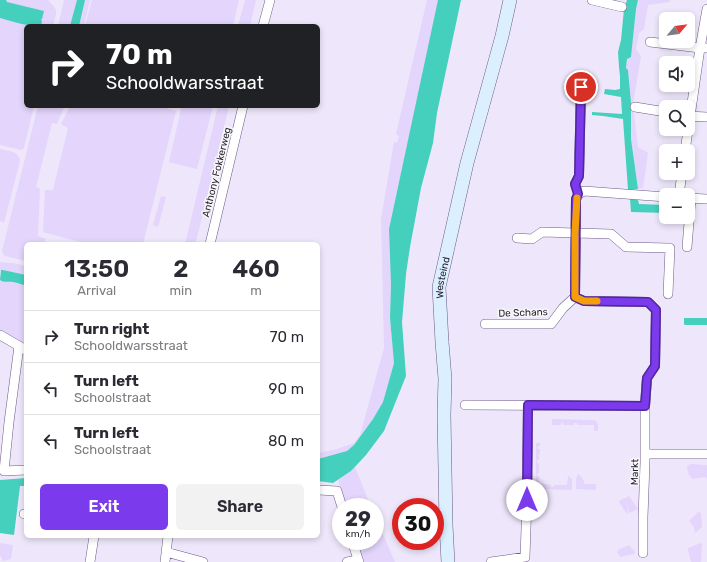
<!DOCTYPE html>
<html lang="en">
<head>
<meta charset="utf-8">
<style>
  :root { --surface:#fff; --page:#f2f2f3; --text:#2b2b33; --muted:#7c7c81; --line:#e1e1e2; --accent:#7c3aed }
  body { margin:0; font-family:Rubik,sans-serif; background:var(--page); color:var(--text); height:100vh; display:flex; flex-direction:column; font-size:15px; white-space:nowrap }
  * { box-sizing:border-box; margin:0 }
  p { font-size:13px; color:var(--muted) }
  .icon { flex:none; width:22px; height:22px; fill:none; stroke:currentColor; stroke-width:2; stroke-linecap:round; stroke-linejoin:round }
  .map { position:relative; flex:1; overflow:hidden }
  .drawer { position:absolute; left:24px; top:242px; width:296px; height:296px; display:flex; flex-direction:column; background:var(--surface); border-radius:6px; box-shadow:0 2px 6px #0003 }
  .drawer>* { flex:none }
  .banner { position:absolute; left:24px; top:24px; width:296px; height:84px; border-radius:6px; box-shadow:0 2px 6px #0003; background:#202124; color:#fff; overflow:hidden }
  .needle { width:26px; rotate:61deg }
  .controls { position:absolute; left:659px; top:12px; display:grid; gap:8px }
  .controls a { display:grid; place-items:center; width:36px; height:36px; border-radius:6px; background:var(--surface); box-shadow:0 2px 6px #0003; font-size:20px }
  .speed { position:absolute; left:332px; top:498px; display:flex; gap:8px; font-size:20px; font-weight:700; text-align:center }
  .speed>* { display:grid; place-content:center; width:52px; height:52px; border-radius:50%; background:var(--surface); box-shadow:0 2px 6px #0003; line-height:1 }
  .speed small { font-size:10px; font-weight:400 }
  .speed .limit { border:6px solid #d22; background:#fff; color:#111 }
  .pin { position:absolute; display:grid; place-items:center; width:34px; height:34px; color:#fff; margin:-17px; border:2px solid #fff; border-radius:50%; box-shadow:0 1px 4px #0007 }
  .me { position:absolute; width:44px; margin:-22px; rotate:0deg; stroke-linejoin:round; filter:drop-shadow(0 0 3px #0008) }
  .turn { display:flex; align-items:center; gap:14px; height:84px; padding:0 16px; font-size:18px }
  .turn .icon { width:52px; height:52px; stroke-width:2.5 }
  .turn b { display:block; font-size:28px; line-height:34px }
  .eta { display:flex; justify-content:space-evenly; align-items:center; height:68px; text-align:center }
  .eta b { font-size:24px; font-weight:600; line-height:28px }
  .action { display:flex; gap:8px; margin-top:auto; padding:8px 16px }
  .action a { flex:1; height:46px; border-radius:6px; background:var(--accent); color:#fff; font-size:16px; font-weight:600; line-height:46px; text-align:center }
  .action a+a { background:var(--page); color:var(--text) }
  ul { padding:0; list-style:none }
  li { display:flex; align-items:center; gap:12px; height:52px; padding:0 16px; border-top:1px solid var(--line) }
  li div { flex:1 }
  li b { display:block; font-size:15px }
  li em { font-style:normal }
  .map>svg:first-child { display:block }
  .green { fill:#e3d5fb }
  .water { fill:#45d0bd }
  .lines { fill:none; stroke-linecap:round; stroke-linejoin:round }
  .street-casing { stroke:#6c5b86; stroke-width:10 }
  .secondary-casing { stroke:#6c5b86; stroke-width:14 }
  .street { stroke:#fff; stroke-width:9 }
  .secondary { stroke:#dbeffe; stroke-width:13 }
  .route-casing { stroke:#51269a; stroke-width:10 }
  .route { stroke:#7c3aed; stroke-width:7 }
  .slow { stroke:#f59e0b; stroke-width:7 }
  .labels { text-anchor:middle; stroke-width:3; stroke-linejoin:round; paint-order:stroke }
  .street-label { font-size:10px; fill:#2a2335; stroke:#f8f8f8 }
</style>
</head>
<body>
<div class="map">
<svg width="707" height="562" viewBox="0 0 707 562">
  <rect width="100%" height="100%" fill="#eee7fb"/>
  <!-- green -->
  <path class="green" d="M0,0H48C59,11 57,11 53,26H26V106H34L24,148L21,150L0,145Z
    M64,0H90L84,26H58Z
    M92,0H239L233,26H85Z
    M245,0H256L250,26H238Z
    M427,0H439L389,229L391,285L390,318L394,363L383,402L373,419L354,445L347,451L318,459V453L337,449L354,443L360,435L384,348L381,219L394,142L397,143L399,136L396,134Z
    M638,0H670V2L648,5L644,29L639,33L636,49L641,56L633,105L638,147L648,153L643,188L638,189L631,139V102L628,70L626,68L627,59L631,57L636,9Z
    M38,106H65L57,124L52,123L36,187L39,188L40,190L38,236L46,239L45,242L54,244H26V261L5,256L3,254L2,251Z
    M70,106H160L176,111L143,244H87L43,232L45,190H53L68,128L61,124Z
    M177,106H213L197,169L169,162L181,109Z
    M218,106H229L196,242L197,244H185Z
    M0,149C8,151 19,151 20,161L4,223L0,221Z
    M161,196L166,197L158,227L153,225Z
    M0,262L13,263L26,266V275L3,270L0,271Z
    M0,280L4,282H13L26,286V347L0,331Z
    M552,419L595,420L598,424V431H594V425H577V423H574V425H564L563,423H561V425H552Z
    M536,443H540V446L537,447L538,449H540L539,460H537V463H539V473L537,474V476H539V483L551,485V487H553L554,485H567L568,476L570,477L572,479V490L537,489L536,488Z
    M690,464L707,465V479L705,477L692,479L688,473L687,467Z
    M355,467L371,507H346L338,480L351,471Z
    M578,474C582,477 584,479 584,484H596V490L576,489V479Z
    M629,496L630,497L638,509L629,513L627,501L628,514H627L619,502V501Z
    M699,511L701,513L702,527L695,533L694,527L689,521Z
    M375,516L395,562H362L356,541H375Z
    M0,543L13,545L11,559L3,561L0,555Z
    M701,543L702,544L701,562H691L688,550V548Z
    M629,545L635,552L634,554L620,557L617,552L618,550Z"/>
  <!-- water -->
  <path class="water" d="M0,0H6L7,2L44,11L42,19H41L42,21L41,25C31,28 11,21 0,18Z
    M77,0H85L79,26H70Z
    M438,0H461L437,113L433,143L421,188L410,247L406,274L402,322L406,376L384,431L366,455L351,471L333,483L318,481V459L347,451L354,445L373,419L383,402L394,363L390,318L391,285L389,229Z
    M627,0H638L636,9L631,57L627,59L626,68L628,70L631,102V139L638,189L628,190L623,119L603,116L592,115V112L622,114L621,97L604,94L605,89L615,90L620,89V76L619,67L618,52L621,40L624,9Z
    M630,199L638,200L639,204L666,205V213L631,212Z
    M1,270H3L26,275V286C22,284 17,283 13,282C8,281 4,283 0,280Z
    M684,318H707V325H685L684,324Z
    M26,478V486H20L14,535L0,533V480Z"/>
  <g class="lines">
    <!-- street casing -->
    <g class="street-casing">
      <path id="street" d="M592,0L622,7
        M263,26L270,0
        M650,42L700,48H707
        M635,107L666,112
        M688,116L707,117
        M685,151L700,48L707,9
        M579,194L575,184L579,176L581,87
        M679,195L682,173
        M688,198L707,199
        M517,238L532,239L542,232L611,234L626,247L670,248L668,294
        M210,244L243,106
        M687,247L691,198
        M485,324H551L563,308L575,297
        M0,335L26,350
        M19,346L9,422L4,471L26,470
        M465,405L645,406
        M645,454H707
        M318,490L337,491L342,507
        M24,514H26
        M352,541L359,562
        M166,552L203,562
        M643,553V517L645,463V406L647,378L655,366L656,310L648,302L584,301L575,297L576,199L579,194L584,191L666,197
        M90,562L94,536
        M165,562L168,536
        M347,562L358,560
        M491,562L525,557L527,500L528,405"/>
    </g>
    <!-- secondary casing -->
    <g class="secondary-casing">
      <g id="secondary">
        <path id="s1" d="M448,562L446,525L444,415L445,379L442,342L439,287L467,163L502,36L510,0"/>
      </g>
    </g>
    <!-- street -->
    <use href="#street" class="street"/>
    <!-- secondary -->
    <use href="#secondary" class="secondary"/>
  </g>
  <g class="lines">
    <!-- route casing -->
    <g class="route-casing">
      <path id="route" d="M527,500L528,405L645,406L647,378L655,366L656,310L648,302L584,301L575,297L576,199L578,194L575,184L579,176L581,87"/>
    </g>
    <!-- route -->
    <use href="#route" class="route"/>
    <!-- slow -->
    <path class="slow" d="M577,198L575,233V297L584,301H597"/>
  </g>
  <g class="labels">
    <!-- street labels -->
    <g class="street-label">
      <text transform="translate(216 172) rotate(-76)" y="4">Anthony Fokkerweg</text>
      <text dy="4" stroke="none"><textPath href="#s1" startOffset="285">Westeind</textPath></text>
      <text transform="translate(523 312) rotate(-2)" y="4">De Schans</text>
      <text transform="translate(634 472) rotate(-89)" y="4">Markt</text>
    </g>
  </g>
</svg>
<div class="controls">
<a><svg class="needle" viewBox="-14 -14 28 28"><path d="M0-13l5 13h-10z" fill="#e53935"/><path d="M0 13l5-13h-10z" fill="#7c7c81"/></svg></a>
<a><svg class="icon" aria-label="sound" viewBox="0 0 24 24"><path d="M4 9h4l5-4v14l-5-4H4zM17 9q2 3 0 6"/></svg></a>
<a><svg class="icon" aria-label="search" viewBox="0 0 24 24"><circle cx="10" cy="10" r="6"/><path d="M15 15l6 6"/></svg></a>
<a>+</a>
<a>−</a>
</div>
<div class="speed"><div>29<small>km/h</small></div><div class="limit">30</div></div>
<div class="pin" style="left:581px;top:87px;background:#d93025"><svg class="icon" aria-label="arrive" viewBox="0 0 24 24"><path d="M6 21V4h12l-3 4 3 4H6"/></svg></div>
<svg class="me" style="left:527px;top:500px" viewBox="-20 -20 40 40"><circle r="19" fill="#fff"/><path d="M0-13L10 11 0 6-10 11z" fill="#7c3aed"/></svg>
<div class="banner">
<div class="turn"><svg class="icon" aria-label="right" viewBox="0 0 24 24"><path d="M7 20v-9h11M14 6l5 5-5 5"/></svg><div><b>70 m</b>Schooldwarsstraat</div></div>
</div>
<section class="drawer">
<div class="eta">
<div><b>13:50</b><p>Arrival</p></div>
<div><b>2</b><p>min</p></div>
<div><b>460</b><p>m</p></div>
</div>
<ul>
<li><svg class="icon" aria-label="right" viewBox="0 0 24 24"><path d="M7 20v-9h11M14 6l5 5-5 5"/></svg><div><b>Turn right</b><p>Schooldwarsstraat</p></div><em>70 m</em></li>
<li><svg class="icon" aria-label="left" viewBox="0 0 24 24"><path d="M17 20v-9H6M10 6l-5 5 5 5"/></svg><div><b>Turn left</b><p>Schoolstraat</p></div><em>90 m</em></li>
<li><svg class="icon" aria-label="left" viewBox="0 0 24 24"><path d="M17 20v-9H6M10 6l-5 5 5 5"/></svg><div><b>Turn left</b><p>Schoolstraat</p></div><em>80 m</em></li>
</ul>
<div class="action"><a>Exit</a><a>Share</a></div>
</section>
</div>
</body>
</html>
